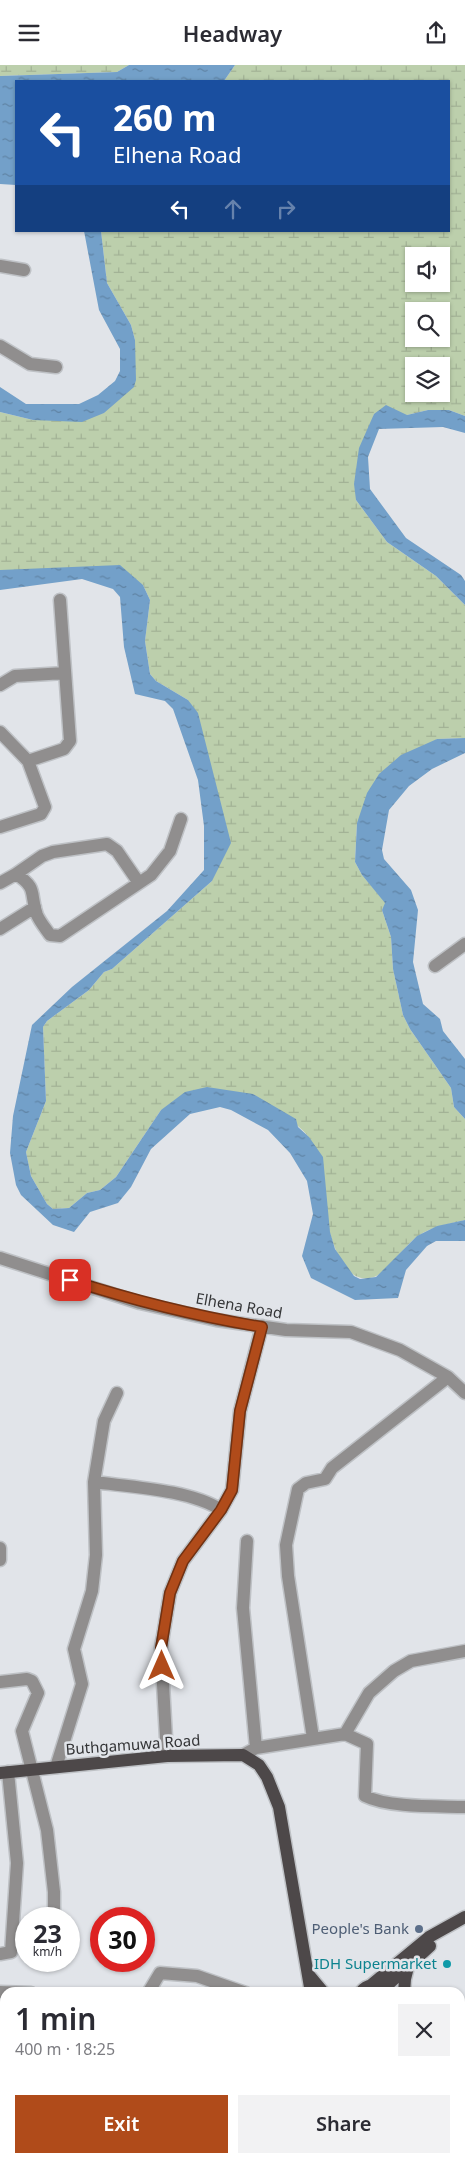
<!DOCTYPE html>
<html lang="en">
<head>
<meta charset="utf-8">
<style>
  :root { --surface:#fff; --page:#f2f2f3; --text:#2b2b33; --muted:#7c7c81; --accent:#b04b1a }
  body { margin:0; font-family:"Noto Sans",sans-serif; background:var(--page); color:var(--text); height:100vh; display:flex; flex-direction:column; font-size:19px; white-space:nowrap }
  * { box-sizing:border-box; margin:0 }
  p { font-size:16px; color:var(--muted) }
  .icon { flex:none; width:28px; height:28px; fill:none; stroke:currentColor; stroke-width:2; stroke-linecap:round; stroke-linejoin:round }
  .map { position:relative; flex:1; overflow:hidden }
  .details { position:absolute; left:0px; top:1922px; width:465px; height:176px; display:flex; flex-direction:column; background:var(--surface); border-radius:15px 15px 0 0; box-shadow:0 1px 4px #0004 }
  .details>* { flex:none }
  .banner { position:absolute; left:15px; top:15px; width:435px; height:152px; border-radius:0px; box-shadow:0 1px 4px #0004; background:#1a4fa0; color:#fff; overflow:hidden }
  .tools { position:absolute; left:405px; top:182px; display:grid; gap:10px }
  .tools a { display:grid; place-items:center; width:45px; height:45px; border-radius:0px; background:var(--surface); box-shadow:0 1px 4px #0004; font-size:25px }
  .speed { position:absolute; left:15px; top:1842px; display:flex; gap:10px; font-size:25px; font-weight:700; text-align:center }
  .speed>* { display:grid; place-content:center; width:65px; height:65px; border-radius:50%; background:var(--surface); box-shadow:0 1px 4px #0004; line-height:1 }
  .speed small { font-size:12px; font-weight:400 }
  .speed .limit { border:8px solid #d22; background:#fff; color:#111 }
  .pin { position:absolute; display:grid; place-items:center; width:42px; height:42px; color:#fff; margin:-21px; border-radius:10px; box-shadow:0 2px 8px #0006 }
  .me { position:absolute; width:55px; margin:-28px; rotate:0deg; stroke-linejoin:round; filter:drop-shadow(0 0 4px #0008) }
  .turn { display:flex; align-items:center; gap:18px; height:105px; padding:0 15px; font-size:22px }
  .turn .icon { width:65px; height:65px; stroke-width:2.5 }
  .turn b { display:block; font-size:35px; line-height:42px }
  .lanes { display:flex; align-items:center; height:48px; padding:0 15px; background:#0003; justify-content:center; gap:25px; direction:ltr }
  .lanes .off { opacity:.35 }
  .round { display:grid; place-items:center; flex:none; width:52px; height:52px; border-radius:0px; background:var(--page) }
  .overview { display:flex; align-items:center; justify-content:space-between; height:85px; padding:0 15px }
  h1 { font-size:30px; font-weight:600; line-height:38px }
  .primary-button { display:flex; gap:10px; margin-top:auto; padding:10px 15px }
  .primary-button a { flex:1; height:58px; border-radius:0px; background:var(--accent); color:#fff; font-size:20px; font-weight:600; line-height:58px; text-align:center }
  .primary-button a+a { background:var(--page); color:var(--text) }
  header { display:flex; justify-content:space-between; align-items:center; height:65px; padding:0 15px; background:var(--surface); font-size:22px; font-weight:600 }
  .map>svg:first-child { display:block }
  .wetland { fill:url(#wetland-marsh); fill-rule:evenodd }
  .water { fill:url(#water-ripples) }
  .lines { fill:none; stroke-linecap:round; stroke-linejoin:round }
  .minor-casing { stroke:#bec1c5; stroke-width:15 }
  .major-casing { stroke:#bec1c5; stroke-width:15 }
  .minor { stroke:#908e8e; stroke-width:12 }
  .major { stroke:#4d4849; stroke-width:12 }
  .route-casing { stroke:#723111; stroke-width:12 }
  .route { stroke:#b04b1a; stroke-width:9 }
  .service-dot { fill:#5c6f8a; stroke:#e1e4e9; stroke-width:2 }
  .culture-dot { fill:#0f9aa8; stroke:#e1e4e9; stroke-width:2 }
  .labels { text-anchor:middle; stroke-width:5; stroke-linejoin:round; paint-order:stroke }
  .street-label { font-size:15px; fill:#343537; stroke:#e1e4e9 }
  .service-label { font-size:15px; fill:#4e5e75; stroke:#e1e4e9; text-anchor:end }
  .culture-label { font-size:15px; fill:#0d838f; stroke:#e1e4e9; text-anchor:end }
</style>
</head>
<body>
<header><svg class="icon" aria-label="menu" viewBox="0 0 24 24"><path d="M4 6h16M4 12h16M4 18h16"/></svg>Headway<svg class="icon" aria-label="share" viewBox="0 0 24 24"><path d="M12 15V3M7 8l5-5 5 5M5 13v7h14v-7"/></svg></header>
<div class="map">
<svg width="465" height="2098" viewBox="0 0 465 2098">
  <defs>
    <pattern id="wetland-marsh" width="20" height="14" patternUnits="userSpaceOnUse" patternTransform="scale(1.25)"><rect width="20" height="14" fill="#bccfac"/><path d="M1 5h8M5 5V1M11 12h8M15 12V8" fill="none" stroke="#a2b295"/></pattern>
    <pattern id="water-ripples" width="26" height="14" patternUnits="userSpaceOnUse" patternTransform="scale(1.25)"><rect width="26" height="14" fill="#73a0c9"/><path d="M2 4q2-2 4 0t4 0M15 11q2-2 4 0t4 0" fill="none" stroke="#5f83a4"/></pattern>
  </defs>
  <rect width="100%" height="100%" fill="#e1e4e9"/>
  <!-- wetland -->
  <path class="wetland" d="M0,0H129L117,7L0,11Z
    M235,0H465V351L449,345H428L407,350L374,349L356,435L387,477L436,511L465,540V673L437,674L357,758L355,797L362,810L386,838L382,845L391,872L393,904L403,950L410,964L451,1023L454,1042L465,1054V1155C449,1159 433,1161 418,1171C406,1179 386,1208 374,1212C324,1228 322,1100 309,1073C304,1062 265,1037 253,1029L161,1045L116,1112L100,1125L87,1128L69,1143L53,1144L47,1139L31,1111L26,1087L46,1036L43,962L47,956L89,925L104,907L112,904L212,816L188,635L156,616L150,609L145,576L150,535L143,520L0,505V347L33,355L104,348L135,275L131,260L107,218L101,166H449V16H224ZM414,191H441V219H414ZM414,246H441V274H414ZM414,301H441V329H414Z"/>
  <!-- water -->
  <path class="water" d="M129,0H235L224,16H16V120L0,119V11L117,7Z
    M84,166H101L107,218L131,260L135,275L136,315L134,322L104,348L82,357L33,355L0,347V322L26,339H79L98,330L115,316L120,306V284L99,245Z
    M386,340L407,350L428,345H449L465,351V368L443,362L379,364L368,392L370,424L406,473L461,510L465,516V540L436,511L387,477L356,435L354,419L359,383L374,349Z
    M120,500L143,520L150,535L145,576L150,609L156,616L188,635L198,648L231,778L212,816L112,904L104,907L89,925L47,956L43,962L46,1036L26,1087L31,1111L47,1139L53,1144L69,1143L87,1128L100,1125L116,1112L161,1045L185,1027L207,1022L253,1029L296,1054L298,1062L309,1072L323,1092L330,1167L335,1184L354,1211L360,1214L376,1212L417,1171L437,1161L465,1155V1176H436L427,1181L406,1205L398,1233L355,1235L311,1213L302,1191L313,1149L307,1116L290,1088L268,1065L231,1045L220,1042L190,1049L151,1084L131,1122L118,1138L90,1147L74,1167L53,1160L21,1130L16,1120L10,1088L13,1051L32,960L72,922L167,846L204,805V761L198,715L173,644L165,636L135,629L124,582L120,532L113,524L82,514L0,525V505Z
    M465,673V688L432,704L409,721L389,745L382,785L384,794L411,825L418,845L413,897L423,939L440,954L443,966L465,994V1054L454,1042L451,1023L410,964L403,950L393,904L391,872L382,845L385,838L362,810L355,797L357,758L367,728L379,709L401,690L437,674Z"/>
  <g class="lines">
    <!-- minor casing -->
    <g class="minor-casing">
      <path id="minor" d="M0,201L24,205
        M0,281L30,299L56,302
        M0,620L15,611L65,608
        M0,667L28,696L45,742L41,749L0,762
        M28,696L64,684L70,676L60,535
        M16,809L42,791L53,787L107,779L117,786L139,818
        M0,818L16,809C39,824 29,829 37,850C40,857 46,864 50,870L60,871L151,810L170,786L181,754
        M0,864L35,842
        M435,901L465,879
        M0,1193L140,1238L216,1255L286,1265L351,1267L400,1285L448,1312L465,1328
        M94,1417C131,1422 191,1425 221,1445
        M247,1476L243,1543L256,1683
        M0,1483V1495
        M0,1617L27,1614L32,1616L38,1628L22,1666L47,1765L54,1827V1854
        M345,1669L367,1679L365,1731C389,1743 437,1741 465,1742
        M313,1673L288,1511L286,1480L298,1424L306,1418L325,1414L332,1403L448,1312
        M243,1690L256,1683L345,1669L369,1628L394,1606L411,1596L465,1586
        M167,1691L161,1583L170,1528L183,1496L221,1445L232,1425L240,1346L262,1261
        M56,1702L82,1619L74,1584L92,1526L96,1490L94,1417L104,1356L117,1328
        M0,1889L11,1887L17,1798L8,1707
        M47,1897V1896
        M0,1927L31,1928
        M148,1928L160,1908L197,1911L246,1928
        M0,2017L5,2020
        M460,2078H465
        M175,2094L196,2098
        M46,2098L47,2094
        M122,2098L124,2094
        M390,2098L391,2094"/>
    </g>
    <!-- major casing -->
    <g class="major-casing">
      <path id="major" d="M0,1708L167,1691L243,1690L259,1700L267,1712L279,1742L311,1928
        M309,1910L324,1928
        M371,1920L429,1872L465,1852
        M382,1925L430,1881
        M360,1928C365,1921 370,1919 378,1922
        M404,1928L405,1914L408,1902
        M460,1975L465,1978
        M218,2098L221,2094"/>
    </g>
    <!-- minor -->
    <use href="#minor" class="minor"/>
    <!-- major -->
    <use href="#major" class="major"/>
  </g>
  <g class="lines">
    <!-- route casing -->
    <g class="route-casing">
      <path id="route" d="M70,1215C135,1236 195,1251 262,1262L240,1346L232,1425L221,1445L183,1496L170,1528L161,1583L162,1601"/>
    </g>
    <!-- route -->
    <use href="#route" class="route"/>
  </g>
  <!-- markers -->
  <circle class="service-dot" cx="419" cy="1864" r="5"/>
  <circle class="culture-dot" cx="447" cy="1899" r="5"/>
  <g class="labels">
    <!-- street labels -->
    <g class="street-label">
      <text transform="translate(239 1241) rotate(10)" y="5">Elhena Road</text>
      <text transform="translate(133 1680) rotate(-4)" y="5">Buthgamuwa Road</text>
    </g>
    <!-- service labels -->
    <g class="service-label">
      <text x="409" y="1869">People's Bank</text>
    </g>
    <!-- culture labels -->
    <g class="culture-label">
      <text x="437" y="1904">IDH Supermarket</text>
    </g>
  </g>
</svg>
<div class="tools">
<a><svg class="icon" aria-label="sound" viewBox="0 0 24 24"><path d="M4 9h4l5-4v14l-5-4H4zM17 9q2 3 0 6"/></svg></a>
<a><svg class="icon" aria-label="search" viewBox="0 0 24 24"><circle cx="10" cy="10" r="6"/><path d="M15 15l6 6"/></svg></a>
<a><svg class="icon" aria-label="layers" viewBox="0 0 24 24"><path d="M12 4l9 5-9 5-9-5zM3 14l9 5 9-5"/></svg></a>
</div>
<div class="speed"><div>23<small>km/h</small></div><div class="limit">30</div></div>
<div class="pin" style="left:70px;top:1215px;background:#d93025"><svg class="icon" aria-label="arrive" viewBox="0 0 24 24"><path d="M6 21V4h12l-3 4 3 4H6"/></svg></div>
<svg class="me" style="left:162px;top:1601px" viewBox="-20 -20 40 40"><path d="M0-17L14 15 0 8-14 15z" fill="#b04b1a" stroke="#fff" stroke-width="4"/></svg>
<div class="banner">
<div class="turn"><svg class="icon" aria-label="left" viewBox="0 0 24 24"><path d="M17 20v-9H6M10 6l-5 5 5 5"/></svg><div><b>260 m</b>Elhena Road</div></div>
<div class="lanes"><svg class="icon" aria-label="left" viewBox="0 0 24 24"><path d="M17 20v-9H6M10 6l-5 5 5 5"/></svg><svg class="icon off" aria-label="ahead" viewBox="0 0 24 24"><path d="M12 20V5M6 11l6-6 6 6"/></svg><svg class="icon off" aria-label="right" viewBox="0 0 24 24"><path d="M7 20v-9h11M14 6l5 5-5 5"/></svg></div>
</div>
<section class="details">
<div class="overview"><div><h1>1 min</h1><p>400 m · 18:25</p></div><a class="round"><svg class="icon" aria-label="close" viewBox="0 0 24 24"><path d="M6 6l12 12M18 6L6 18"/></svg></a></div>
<div class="primary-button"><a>Exit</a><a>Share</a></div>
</section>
</div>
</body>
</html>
